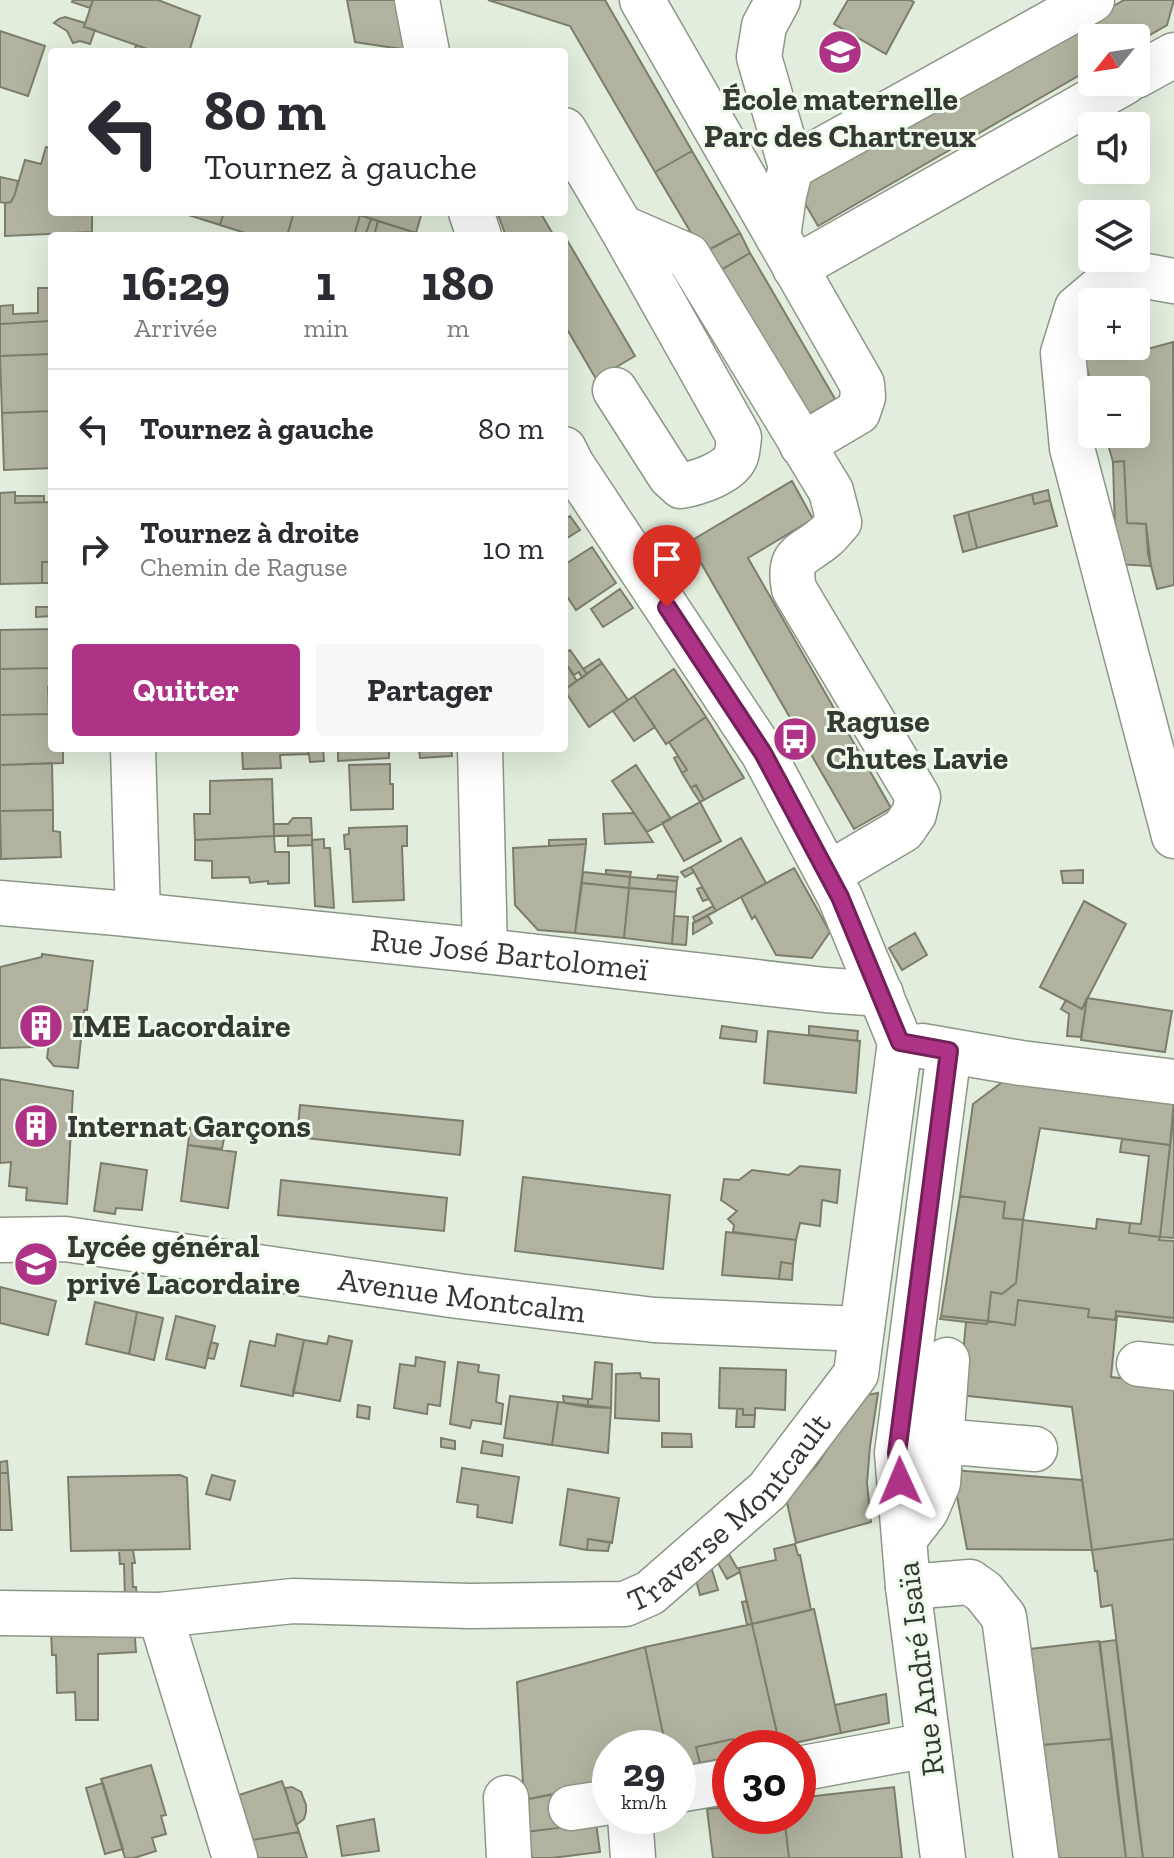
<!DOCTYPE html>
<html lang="fr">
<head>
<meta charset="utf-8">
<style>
  :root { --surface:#fff; --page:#f7f7f7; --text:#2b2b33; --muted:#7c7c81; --line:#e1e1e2; --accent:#ae3386 }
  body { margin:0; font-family:"Zilla Slab",serif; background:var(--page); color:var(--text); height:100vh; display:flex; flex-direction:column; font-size:30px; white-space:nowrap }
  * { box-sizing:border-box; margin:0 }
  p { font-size:26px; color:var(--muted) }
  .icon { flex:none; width:44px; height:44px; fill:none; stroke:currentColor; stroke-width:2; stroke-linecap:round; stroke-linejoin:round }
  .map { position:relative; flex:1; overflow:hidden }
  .sheet { position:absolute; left:48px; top:232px; width:520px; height:520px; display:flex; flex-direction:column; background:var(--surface); border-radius:8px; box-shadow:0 8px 32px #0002 }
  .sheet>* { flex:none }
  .guide { position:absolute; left:48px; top:48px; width:520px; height:168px; border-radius:8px; box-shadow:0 8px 32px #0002; background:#fff; color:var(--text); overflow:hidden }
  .needle { width:52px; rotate:240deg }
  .buttons { position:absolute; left:1078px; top:24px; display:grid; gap:16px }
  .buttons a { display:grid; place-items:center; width:72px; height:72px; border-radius:8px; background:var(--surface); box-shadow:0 8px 32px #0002; font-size:40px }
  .speed { position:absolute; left:592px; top:1730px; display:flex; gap:16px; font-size:40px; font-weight:700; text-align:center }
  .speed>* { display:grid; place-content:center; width:104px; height:104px; border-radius:50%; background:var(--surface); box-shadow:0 8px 32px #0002; line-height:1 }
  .speed small { font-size:20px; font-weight:400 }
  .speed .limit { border:12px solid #d22; background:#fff; color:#111 }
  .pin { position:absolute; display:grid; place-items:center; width:68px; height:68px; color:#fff; margin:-82px -34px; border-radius:50% 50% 50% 0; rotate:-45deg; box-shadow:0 0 8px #0007 }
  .pin .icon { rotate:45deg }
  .me { position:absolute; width:88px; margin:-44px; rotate:359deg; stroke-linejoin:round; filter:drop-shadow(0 0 6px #0008) }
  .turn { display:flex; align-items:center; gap:28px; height:168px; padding:0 24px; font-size:36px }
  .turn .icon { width:104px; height:104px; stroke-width:2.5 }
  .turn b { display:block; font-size:56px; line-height:68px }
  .eta { display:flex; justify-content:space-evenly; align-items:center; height:136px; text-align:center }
  .eta b { font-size:48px; font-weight:700; line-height:56px }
  .cta { display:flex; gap:16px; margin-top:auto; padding:16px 24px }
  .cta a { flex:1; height:92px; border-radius:8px; background:var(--accent); color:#fff; font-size:32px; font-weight:700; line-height:92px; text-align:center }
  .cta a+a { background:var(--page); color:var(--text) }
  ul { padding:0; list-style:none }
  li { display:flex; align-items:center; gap:24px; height:120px; padding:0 24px; border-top:2px solid var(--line) }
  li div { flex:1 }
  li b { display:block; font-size:30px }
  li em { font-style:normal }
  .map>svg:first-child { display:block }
  .building { fill:#b2b2a0; stroke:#7d7d6c; stroke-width:2 }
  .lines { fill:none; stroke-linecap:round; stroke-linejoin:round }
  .minor-casing { stroke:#8c9788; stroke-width:47 }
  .minor { stroke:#fff; stroke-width:44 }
  .route-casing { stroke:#712157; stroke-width:20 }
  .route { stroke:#ae3386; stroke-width:14 }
  .labels { text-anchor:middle; stroke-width:6; stroke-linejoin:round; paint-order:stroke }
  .poi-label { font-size:32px; font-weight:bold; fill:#353933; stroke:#effbeb; text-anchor:start }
  .street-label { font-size:32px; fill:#353933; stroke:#effbeb }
</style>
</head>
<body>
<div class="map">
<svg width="1174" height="1858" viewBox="0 0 1174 1858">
  <rect width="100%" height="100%" fill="#e2eddd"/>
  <!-- building -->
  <path class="building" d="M73,0H93L90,8L72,2Z
    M93,0H158L200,16L189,52H156L84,27Z
    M347,0H399L408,50L355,42Z
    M488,0H605L692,151L655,172L570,26Z
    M848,0H910L914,2L886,54L834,24Z
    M1124,0H1174L1167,25L1136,43V38H1092V68L818,226L796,188Z
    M65,17L85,23L84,27L95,30L90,44L80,41L73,43L67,31L54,23L59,19Z
    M0,31L45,46L28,96L0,87Z
    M136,45L156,52H134Z
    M46,147L52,149V212H92V232L5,236V203L11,202L15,194L25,160L41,164Z
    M692,151L740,233L703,253L655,172Z
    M0,177L18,181L15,194L11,202L5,203L0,202Z
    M179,212H224L220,225Z
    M224,212H294L287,236H255L220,225Z
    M294,212H361L354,236H287Z
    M361,212H422L416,233L360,215Z
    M497,212H540L554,236H506Z
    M360,215L371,219L365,236L354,235Z
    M371,219L378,221L374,236H365Z
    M378,221L416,233L422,236H374Z
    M740,233L750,253L714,274L703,253Z
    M567,240L635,356L596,379L564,324V241Z
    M750,253L835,399L798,421L714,274Z
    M38,288H50L52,336H50V321L0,324V306L13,305V314L38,313Z
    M50,321L51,354L0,356V324Z
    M1173,342L1174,585L1157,589L1148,554L1146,524L1127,523L1124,461L1113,462L1105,434H1136V390H1093L1084,357L1123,346L1125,355Z
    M51,354L52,411L2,413L0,356Z
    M52,411V468L4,470L2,413Z
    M1124,461L1127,523L1146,524L1151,566L1116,564L1113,462Z
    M792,481L813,519L748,558L891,808L854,829L689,542Z
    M1048,490L1050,500L1034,504L1032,494Z
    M15,492V503L52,502V562H42V583L0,584V493Z
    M1032,494L1034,504L1050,500L1057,526L977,548L968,512Z
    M15,496H44V502L15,503Z
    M968,512L977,548L963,552L954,516Z
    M570,516L580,530L564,540V520Z
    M592,547L616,583L576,610L564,592V565Z
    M42,562H52V583H42Z
    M620,589L633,608L603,627L591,609Z
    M36,607H52V616L36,617Z
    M52,629V668L0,669V630Z
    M570,650L587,674L582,678L579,672L574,675L564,661V653Z
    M599,659L602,663L587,674L583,669Z
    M564,661L577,681L564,690Z
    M602,663L628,700L589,727L564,690Z
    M52,668V687H48L49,714L0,715V669Z
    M674,669L706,717L666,744L634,696Z
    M634,696L655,727L634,741L613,711Z
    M49,714H52V748H63V763L0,765V715Z
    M706,717L744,778L704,800L696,785L691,788L682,773L687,770L669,742Z
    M242,748H308V754L280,755L281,768L243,769Z
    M308,748H323L324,761L310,762Z
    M338,748H389V758L338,761Z
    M419,748H451L452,756L420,758Z
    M678,756L687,770L682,773L674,758Z
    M52,763L53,810L0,811V765Z
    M390,764V784H393V809L351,810L349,765Z
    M636,765L671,819L647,832L612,781Z
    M272,779L274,836L195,840L194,814H210V781Z
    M696,785L704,800L700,802L691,788Z
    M700,802L721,841L684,861L662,823Z
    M53,810V831L60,832L61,857L1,859L0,811Z
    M634,813L653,842L605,844L603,814Z
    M293,818H311L312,835L274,836V824H288Z
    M407,826V846H402L404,900L353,902L350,849H345L344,835L349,834V828Z
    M312,835V845L288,846V836Z
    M274,836L275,852H289V883L268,884V881L250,883L249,877L212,878V861L195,860V840Z
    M741,838L766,883L716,911L691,867Z
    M324,839V848H330L334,908L315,906L312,840Z
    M586,839V844L549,846V840Z
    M586,844L575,933L538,930L515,905L513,848Z
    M691,867L694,872L685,877L681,872Z
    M794,868L830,932L812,958L776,955L755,916L752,919L741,897Z
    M606,870L631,872L630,877L606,874Z
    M1083,870V883H1063L1061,871Z
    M583,872L630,877L629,888L582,883Z
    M658,875L678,877L677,881L657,879Z
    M630,877L677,881L676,892L629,888Z
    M582,883L629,888L624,938L575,933Z
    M702,887L709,899L703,901L697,889Z
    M629,888L676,892L672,944L624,938Z
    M1084,901L1126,924L1082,1009L1040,987Z
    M713,906L716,911L695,922L693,917Z
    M674,916L688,917L686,945L672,944Z
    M708,916L712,923L693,934V923Z
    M915,933L927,955L902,970L889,948Z
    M42,954L93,961L87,1010H84L78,1068L54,1066L47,1058L49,1044L36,1042L34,1047L0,1048V967L42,957Z
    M1087,998L1081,1037L1067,1036L1069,1014L1061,1009L1066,1000L1082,1009Z
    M1087,998L1172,1011L1165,1052L1081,1040Z
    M722,1026L757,1031L756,1042L720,1038Z
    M809,1026L858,1031L857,1041L809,1035Z
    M768,1031L860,1041L856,1093L764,1083Z
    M0,1079L73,1091L67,1204L26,1200L27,1188L9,1186L11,1162L0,1163Z
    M1005,1080L1174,1100L1170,1145L1040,1128L1023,1220L1003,1218L1005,1202L960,1196L973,1104Z
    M300,1105L463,1121L460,1155L297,1137Z
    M1174,1111V1238L1160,1237Z
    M190,1128L225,1133L222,1149L188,1145Z
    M1122,1139L1170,1145L1160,1237L1129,1233L1130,1223L1141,1224L1149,1156L1120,1152Z
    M188,1145L236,1152L228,1208L181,1201Z
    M101,1163L147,1170L142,1210L116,1208L115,1214L94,1211Z
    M800,1166L840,1170L837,1203L822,1200L820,1226L800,1223L796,1240L733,1232L734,1225L728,1219L737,1211L721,1200L724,1179L739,1180L752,1170L789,1175Z
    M523,1177L670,1195L663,1269L515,1251Z
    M281,1180L447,1198L444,1231L278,1215Z
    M960,1196L1005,1202L1003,1218L1023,1220L1016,1283L1002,1294L991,1292L988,1321L941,1316Z
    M1097,1219L1130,1223L1129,1233L1160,1237L1159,1240L1174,1241V1318L1116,1311L1115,1320L1088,1317L1089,1309L1018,1300L1015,1325L988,1321L991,1292L1002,1294L1016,1283L1023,1220L1096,1229Z
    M726,1232L796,1240L793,1264L781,1262L779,1279L722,1275Z
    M781,1262L793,1264L792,1280L779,1279Z
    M0,1287L56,1301L48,1335L0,1323Z
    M1018,1300L1089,1309L1088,1317L1115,1320L1116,1311L1174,1318V1322L1117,1316L1111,1377L1174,1384V1539L1092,1550L1072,1407L959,1395L966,1322L987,1324L988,1321L1015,1325Z
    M95,1302L137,1312L129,1354L86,1344Z
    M137,1312L163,1318L154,1360L129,1354Z
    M176,1316L215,1326L205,1368L166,1359Z
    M941,1316L988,1321L987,1324L966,1322L940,1319Z
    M277,1334L304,1340L293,1396L241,1386L250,1341L275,1346Z
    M329,1336L352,1341L340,1401L293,1392L304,1340L327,1344Z
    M211,1342L218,1344L214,1359L207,1358Z
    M416,1357L445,1362L440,1406L428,1404L427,1414L394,1408L400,1364L415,1366Z
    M458,1362L479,1365L478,1372L499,1375L496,1402L503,1404L501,1424L472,1420L470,1428L450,1424Z
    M595,1362L612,1364L611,1408L588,1407V1399H592Z
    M720,1368L786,1370L785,1410L755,1408V1415H743V1409L719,1408Z
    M640,1373L641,1378L659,1379V1421L615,1418L616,1374Z
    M878,1393L870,1446L867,1483L871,1522L796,1543L786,1498L817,1465L862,1396Z
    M510,1396L558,1402L552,1445L504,1438Z
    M563,1396L588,1399V1407L564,1403Z
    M558,1402L611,1408L608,1453L552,1445Z
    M358,1405L370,1407L369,1419L357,1417Z
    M737,1409H743V1415H755L754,1427H736Z
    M662,1433L691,1434L692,1447H662Z
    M441,1438L455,1441V1449L441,1447Z
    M483,1441L503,1445L502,1456L481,1453Z
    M7,1461L8,1473H0V1462Z
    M462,1468L519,1477L512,1523L477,1517L478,1505L457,1502Z
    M952,1470L1082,1480L1092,1550L967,1549Z
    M0,1473H8L12,1530H0Z
    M180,1475L187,1478L190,1549L71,1551L68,1477Z
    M212,1475L235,1481L230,1500L206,1494Z
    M568,1489L619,1498L612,1543L588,1539L587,1550L560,1545Z
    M588,1539L610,1542L608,1551L587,1550Z
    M1174,1539V1858H1143L1112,1605L1101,1607L1097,1571H1095L1092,1550Z
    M795,1544L798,1555H800L811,1610L752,1624L739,1568L776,1560L774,1549Z
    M726,1549L737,1568H739L740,1572L727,1579L715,1558Z
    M119,1550H133L135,1563H132L133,1587H136L137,1599L125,1598L124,1564H120Z
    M710,1563L718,1590L700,1595L695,1576Z
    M747,1601L752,1624L747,1625L742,1602Z
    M814,1609L841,1733L780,1746L752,1624Z
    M752,1624L780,1746L739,1748L733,1739L696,1747L700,1763L678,1768V1748H666L645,1647Z
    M134,1627L136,1652L98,1654V1720H76L75,1692L57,1693L56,1655H52L51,1629Z
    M1116,1640L1137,1814L1143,1858H1126L1117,1789L1100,1642Z
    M1099,1641L1112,1739L1042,1745L1030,1649Z
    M645,1647L666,1748H610V1782L524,1800L517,1682Z
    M886,1694L889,1723L841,1733L835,1705Z
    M733,1739L739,1748H730V1757L700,1763L696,1747Z
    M1112,1739L1126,1858H1056L1042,1745Z
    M151,1765L166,1815L161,1816L166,1834L152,1838L156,1851L134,1858H125L101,1779Z
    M282,1781L299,1832L246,1841L233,1797Z
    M103,1783L123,1849L105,1854L86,1788Z
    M292,1787L301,1792L306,1805V1812L304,1819L296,1825L285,1788Z
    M894,1787L902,1858H789L784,1816H798V1798Z
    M560,1793L566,1827L526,1832L524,1800Z
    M730,1807V1816H784L789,1858H713L707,1809Z
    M374,1819L379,1851L342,1856L337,1826Z
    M596,1823L600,1852L552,1858H532L526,1832Z
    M299,1832L307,1858H252L246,1841Z"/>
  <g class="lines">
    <!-- minor casing -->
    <g class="minor-casing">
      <g id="minor">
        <path d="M417,0L427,52"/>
        <path d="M642,0L778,237"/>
        <path d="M778,0L764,26L759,57L791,167L784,195L778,237L862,384L863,397L858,412L802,445"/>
        <path d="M1136,76L1174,55"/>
        <path d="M564,130L621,227L688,256L831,491L839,522C834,527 830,533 825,537C802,557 787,553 794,589L918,797L914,814L903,830L828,874"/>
        <path d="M791,167L1092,0"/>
        <path d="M471,212L479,236"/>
        <path d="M795,268L1125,82"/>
        <path d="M1174,281L1146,276L1108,282L1077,308L1063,353L1072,448L1174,836"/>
        <path d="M615,390L670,476L681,486C697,483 730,473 736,456C738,450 738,443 739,437L621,227"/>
        <path d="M133,748L138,915"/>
        <path d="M480,748L485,951"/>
        <path id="s1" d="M0,903L117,913L485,951L825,990L881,994"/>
        <path d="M922,1046L1021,1063L1174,1082"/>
        <path id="s2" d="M0,1240L65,1239L458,1296L654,1320L861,1329"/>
        <path d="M1139,1364L1174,1368"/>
        <path d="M941,1441L1035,1449"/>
        <path d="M905,1538L926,1511L938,1483L947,1360"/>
        <path d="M908,1587L970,1582L984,1592L1004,1617L1036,1858"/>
        <path id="s3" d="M0,1613L160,1615L293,1601L470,1606L625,1604L650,1593L768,1490L856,1374L900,1042L840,897L763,753L572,465L564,449"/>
        <path d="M160,1615L235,1858"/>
        <path d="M798,1769L928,1745"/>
        <path d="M678,1790L730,1781"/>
        <path d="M506,1798L509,1858"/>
        <path d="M571,1808L610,1802"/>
        <path d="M630,1816L633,1858"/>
        <path d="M943,1858L908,1587L897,1453L949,1051"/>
      </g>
    </g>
    <!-- minor -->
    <use href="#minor" class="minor"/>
  </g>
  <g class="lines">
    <!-- route casing -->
    <g class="route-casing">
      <path id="route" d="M667,607L763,753L840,897L900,1042L949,1051L897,1453L900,1481"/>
    </g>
    <!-- route -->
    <use href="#route" class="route"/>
  </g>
  <!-- icons -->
  <defs>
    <g id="school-disc" transform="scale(2.3)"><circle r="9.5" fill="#ae3386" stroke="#effbeb"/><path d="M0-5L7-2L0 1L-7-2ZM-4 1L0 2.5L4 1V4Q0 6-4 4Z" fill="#fff"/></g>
    <g id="bus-disc" transform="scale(2.3)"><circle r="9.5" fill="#ae3386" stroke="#effbeb"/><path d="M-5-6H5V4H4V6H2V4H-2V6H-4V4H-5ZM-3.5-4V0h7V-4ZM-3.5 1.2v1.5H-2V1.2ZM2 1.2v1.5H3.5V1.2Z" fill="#fff"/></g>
    <g id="building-disc" transform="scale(2.3)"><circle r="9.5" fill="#ae3386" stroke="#effbeb"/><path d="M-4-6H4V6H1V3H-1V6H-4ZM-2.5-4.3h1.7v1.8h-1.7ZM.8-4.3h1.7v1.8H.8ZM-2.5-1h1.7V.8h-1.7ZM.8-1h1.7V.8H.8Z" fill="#fff"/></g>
  </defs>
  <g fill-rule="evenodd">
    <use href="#school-disc" x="840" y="52"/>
    <use href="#bus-disc" x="795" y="739"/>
    <use href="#building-disc" x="41" y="1026"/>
    <use href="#building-disc" x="36" y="1126"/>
    <use href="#school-disc" x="36" y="1264"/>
  </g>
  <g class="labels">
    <!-- poi labels -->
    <g class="poi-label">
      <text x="840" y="110" text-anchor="middle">École maternelle<tspan x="840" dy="37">Parc des Chartreux</tspan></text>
      <text x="826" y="732">Raguse<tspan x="826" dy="37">Chutes Lavie</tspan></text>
      <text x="72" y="1037">IME Lacordaire</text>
      <text x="67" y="1137">Internat Garçons</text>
      <text x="67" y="1257">Lycée général<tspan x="67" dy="37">privé Lacordaire</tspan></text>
    </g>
    <!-- street labels -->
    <g class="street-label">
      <text dy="11" stroke="none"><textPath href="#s1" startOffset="512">Rue José Bartolomeï</textPath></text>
      <text dy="11" stroke="none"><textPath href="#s2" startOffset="466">Avenue Montcalm</textPath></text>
      <text dy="11" stroke="none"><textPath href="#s3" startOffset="766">Traverse Montcault</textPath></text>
      <text transform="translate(920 1669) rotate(-97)" y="11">Rue André Isaïa</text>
    </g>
  </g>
</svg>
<div class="buttons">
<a><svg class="needle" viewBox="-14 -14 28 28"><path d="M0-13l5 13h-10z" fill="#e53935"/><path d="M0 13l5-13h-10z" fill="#7c7c81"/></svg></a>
<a><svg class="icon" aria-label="sound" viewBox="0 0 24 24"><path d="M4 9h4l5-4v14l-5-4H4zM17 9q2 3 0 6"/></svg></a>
<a><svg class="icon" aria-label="layers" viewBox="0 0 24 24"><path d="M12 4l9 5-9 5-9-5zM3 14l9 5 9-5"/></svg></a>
<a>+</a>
<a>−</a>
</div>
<div class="speed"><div>29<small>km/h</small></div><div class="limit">30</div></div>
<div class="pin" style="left:667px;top:607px;background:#d93025"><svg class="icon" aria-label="arrive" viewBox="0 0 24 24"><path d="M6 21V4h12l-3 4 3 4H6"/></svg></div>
<svg class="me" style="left:900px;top:1481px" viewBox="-20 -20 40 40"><path d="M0-17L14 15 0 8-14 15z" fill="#ae3386" stroke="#fff" stroke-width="4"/></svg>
<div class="guide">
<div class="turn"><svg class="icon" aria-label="left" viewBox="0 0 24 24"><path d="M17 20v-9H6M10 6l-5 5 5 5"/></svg><div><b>80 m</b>Tournez à gauche</div></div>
</div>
<section class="sheet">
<div class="eta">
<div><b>16:29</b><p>Arrivée</p></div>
<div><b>1</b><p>min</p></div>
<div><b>180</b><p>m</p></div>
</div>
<ul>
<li><svg class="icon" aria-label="left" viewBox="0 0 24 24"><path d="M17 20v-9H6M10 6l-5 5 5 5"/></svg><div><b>Tournez à gauche</b></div><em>80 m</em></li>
<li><svg class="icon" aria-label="right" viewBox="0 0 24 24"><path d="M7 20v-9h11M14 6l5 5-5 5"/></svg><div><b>Tournez à droite</b><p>Chemin de Raguse</p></div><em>10 m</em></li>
</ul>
<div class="cta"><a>Quitter</a><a>Partager</a></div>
</section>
</div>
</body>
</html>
